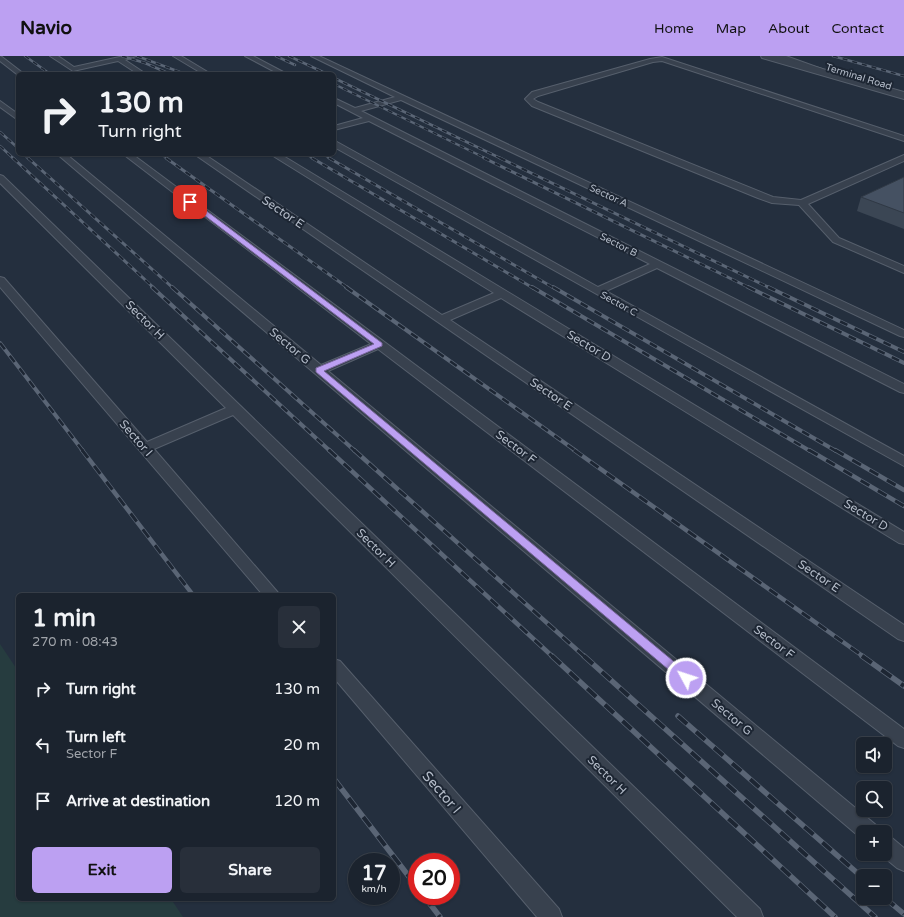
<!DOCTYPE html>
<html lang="en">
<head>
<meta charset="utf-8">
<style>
  :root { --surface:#1b232e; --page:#282f3a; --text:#f1f3f6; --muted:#a0a4aa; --line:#39404a; --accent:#bca0f2 }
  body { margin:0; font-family:"Varela Round",sans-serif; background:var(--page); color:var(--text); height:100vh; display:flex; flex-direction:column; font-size:15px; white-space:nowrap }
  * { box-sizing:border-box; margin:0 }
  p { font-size:13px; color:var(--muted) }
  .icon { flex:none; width:22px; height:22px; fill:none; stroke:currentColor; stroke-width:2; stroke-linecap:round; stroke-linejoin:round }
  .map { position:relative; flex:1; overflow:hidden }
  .drawer { position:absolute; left:16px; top:537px; width:320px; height:308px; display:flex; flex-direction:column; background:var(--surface); border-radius:6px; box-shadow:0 1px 3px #0004,0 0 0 1px var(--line) }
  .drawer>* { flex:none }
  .top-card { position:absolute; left:16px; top:16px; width:320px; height:84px; border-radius:6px; box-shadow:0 1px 3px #0004,0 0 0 1px var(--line); background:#1b232e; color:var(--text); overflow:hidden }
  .fabs { position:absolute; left:856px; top:681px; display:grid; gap:8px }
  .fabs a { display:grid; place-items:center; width:36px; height:36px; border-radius:6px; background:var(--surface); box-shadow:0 1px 3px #0004,0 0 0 1px var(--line); font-size:20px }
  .speed { position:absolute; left:348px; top:797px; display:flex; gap:8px; font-size:20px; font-weight:700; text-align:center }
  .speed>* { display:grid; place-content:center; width:52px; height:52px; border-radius:50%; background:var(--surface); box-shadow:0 1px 3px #0004,0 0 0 1px var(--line); line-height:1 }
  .speed small { font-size:10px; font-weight:400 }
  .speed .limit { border:6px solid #d22; background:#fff; color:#111 }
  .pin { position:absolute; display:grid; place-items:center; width:34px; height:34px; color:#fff; margin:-17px; border-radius:8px; box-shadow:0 2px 6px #0006 }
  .me { position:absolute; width:44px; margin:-22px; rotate:310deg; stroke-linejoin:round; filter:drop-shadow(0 0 3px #0008) }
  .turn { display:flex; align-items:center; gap:14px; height:84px; padding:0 16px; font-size:18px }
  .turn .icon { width:52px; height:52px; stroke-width:2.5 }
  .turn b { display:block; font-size:28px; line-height:34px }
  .round { display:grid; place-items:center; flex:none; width:42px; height:42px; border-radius:6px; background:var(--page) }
  .overview { display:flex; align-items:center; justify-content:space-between; height:68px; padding:0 16px }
  h1 { font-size:24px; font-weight:700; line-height:30px }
  .button { display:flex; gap:8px; margin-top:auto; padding:8px 16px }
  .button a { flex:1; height:46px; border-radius:6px; background:var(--accent); color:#111; font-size:16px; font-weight:700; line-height:46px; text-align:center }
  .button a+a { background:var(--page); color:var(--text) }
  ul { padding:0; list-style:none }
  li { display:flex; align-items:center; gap:12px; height:56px; padding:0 16px }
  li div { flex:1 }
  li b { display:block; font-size:15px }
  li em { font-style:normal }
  header { display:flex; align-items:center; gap:24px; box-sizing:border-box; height:56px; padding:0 20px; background:var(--accent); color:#111 }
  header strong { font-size:19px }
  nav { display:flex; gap:22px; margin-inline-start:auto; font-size:14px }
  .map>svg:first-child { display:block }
  .green { fill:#263c3f }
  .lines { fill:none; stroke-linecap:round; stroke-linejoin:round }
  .service-casing { stroke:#565f6c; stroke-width:2 }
  .minor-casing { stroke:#565f6c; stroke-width:2 }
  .service { fill:#38414e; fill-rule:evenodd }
  .minor { fill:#38414e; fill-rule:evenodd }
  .rail-far4-casing { stroke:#5a6575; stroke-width:2.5 }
  .rail-far3-casing { stroke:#5a6575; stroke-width:3 }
  .rail-far2-casing { stroke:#5a6575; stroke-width:4 }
  .rail-far1-casing { stroke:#5a6575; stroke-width:4.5 }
  .rail-casing { stroke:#5a6575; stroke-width:5.5 }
  .rail-far4 { stroke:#1d2633; stroke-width:1.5; stroke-dasharray:5; stroke-linecap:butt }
  .rail-far3 { stroke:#1d2633; stroke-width:2; stroke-dasharray:6; stroke-linecap:butt }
  .rail-far2 { stroke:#1d2633; stroke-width:2.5; stroke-dasharray:8; stroke-linecap:butt }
  .rail-far1 { stroke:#1d2633; stroke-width:3; stroke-dasharray:10; stroke-linecap:butt }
  .rail { stroke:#1d2633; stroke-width:4; stroke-dasharray:12; stroke-linecap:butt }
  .wall { fill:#3b4654 }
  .building { fill:#455162; stroke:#303945 }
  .route { fill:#bca0f2; stroke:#7a689d }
  .labels { text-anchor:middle; stroke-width:4; stroke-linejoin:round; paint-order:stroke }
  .far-street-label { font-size:10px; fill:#b4bcc9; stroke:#1d2633 }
  .street-label { font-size:12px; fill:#b4bcc9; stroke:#1d2633 }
  .near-street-label { font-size:14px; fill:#b4bcc9; stroke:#1d2633 }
</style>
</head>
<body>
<header>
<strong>Navio</strong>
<nav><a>Home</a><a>Map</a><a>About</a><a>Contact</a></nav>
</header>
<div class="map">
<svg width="904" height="861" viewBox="0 0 904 861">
  <rect width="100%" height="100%" fill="#242f3e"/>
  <!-- green -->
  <path class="green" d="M0,588L18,615V843H171L183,861H0Z"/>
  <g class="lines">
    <!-- service casing -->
    <g class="service-casing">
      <path id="service" d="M0,0L2,1L24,18L18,19L0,5Z
        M50,0H58L74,11L124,0H136L125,4L146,18H138L118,5L73,15Z
        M173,0H181L211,18H203Z
        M245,0H253L287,18H279Z
        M311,0H319L904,274V281L900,280L401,44L361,55L904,328V337L900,336L657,212L606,235L904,400V410L334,91V86H337L598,231L650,208L369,65L334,74V70L363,62L334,47V42L355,52L395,41Z
        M776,0H786L822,13L817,14Z
        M662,1L904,80V85L662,5L653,6L538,40L533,43L538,46L773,141L801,144L904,99V105L808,148L839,182L904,210V217L833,186L799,149L772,147L758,142L532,50L525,43L532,36L650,3Z
        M0,45L18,58V64L0,51Z
        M57,98H66L321,309L371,288L123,98H132L904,673V692L898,690L378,293L328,315L876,769L879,776H863L862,783Z
        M194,98H204L442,259L494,237L270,98H280L904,476V488L899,487L501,242L450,264L904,569V585L898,583Z
        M0,119L3,120L760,853L763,861H737L233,359L154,393L280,539H263L0,231V221L4,222L147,386L226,352L0,127Z
        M334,603L340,605L559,853L562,861H537L334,622Z
        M885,779L892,782L904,792V815L897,812L880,798H885Z"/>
    </g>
    <!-- minor casing -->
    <g class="minor-casing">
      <path id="minor" d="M761,0H777L904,36V43L762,2Z"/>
    </g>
    <!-- service -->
    <use href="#service" class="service"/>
    <!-- minor -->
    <use href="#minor" class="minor"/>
    <!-- rail-far4 casing -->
    <g class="rail-far4-casing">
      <path id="rail-far4" d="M25,0L50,18
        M122,0L145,7L170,18
        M137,0L185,18
        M276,0L295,9
        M289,0L327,18
        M833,0L904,20
        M334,22L502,103
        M334,28L487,103
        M0,76L18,92
        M0,90L14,103
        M24,98L29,103
        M161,98L168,103
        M306,98L314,103
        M323,98L331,103"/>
    </g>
    <!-- rail-far3 casing -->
    <g class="rail-far3-casing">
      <path id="rail-far3" d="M13,102L154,232
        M28,102L173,232
        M166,102L348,232
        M312,102L533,232
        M329,102L554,232
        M484,102L750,232
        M500,102L770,232"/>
    </g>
    <!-- rail-far2 casing -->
    <g class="rail-far2-casing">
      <path id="rail-far2" d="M152,231L330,395
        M172,231L355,395
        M346,231L576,395
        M532,231L810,395
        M553,231L836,395
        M748,231L904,307
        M768,231L904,296
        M0,287L83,395"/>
    </g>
    <!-- rail-far1 casing -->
    <g class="rail-far1-casing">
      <path id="rail-far1" d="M82,394L193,539
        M329,394L553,601
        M354,394L585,601
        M574,394L864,601
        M809,394L904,450
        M835,394L904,434"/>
    </g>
    <!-- rail casing -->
    <g class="rail-casing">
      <path id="rail" d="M552,600L835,861
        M584,600L875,861
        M862,600L904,630
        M678,660L863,822
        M334,723L417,831
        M424,840L440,861
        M885,842L904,858"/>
    </g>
    <!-- rail-far4 -->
    <use href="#rail-far4" class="rail-far4"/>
    <!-- rail-far3 -->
    <use href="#rail-far3" class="rail-far3"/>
    <!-- rail-far2 -->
    <use href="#rail-far2" class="rail-far2"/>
    <!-- rail-far1 -->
    <use href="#rail-far1" class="rail-far1"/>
    <!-- rail -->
    <use href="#rail" class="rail"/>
  </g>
  <!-- wall -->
  <path class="wall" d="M904,121V173L857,155L861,141Z"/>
  <!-- building -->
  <path class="building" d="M904,121V157L861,141Z"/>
  <!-- route -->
  <path class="route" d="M188,144H192L382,287V290L324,315L690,619L691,622L690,625H682L316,316V312L374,288L188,147Z"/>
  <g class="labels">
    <!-- far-street labels -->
    <g class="far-street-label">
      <text transform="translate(859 20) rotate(17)" y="4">Terminal Road</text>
      <text transform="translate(609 139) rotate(25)" y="4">Sector A</text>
      <text transform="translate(619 188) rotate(27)" y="4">Sector B</text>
      <text transform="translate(619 247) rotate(29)" y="4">Sector C</text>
    </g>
    <!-- street labels -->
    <g class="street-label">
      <text transform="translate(283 156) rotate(34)" y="4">Sector E</text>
      <text transform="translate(145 264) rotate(45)" y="4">Sector H</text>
      <text transform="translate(290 290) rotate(40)" y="4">Sector G</text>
      <text transform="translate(589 290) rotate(31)" y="4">Sector D</text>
      <text transform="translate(551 338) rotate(34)" y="4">Sector E</text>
      <text transform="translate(136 382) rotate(49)" y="4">Sector I</text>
      <text transform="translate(516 391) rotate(37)" y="4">Sector F</text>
      <text transform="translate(866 459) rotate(31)" y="4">Sector D</text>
      <text transform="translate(376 492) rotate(45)" y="4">Sector H</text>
      <text transform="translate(819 520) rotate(34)" y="4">Sector E</text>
      <text transform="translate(774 586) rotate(37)" y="4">Sector F</text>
      <text transform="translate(732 661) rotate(40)" y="4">Sector G</text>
      <text transform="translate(607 719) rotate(45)" y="4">Sector H</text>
    </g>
    <!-- near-street labels -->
    <g class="near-street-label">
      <text transform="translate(442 736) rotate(49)" y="5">Sector I</text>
    </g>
  </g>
</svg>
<div class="fabs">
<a><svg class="icon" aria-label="sound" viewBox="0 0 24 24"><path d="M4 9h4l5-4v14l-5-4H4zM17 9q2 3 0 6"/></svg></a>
<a><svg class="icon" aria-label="search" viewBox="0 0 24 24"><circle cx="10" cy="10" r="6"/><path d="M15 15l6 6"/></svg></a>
<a>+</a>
<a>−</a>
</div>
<div class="speed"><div>17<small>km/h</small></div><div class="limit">20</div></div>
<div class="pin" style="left:190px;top:146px;background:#d93025"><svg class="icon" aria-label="arrive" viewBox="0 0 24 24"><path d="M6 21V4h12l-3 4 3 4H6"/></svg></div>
<svg class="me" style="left:686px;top:622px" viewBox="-20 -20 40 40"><circle r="17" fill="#bca0f2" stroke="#fff" stroke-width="3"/><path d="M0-11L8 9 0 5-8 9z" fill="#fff"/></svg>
<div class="top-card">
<div class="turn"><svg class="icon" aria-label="right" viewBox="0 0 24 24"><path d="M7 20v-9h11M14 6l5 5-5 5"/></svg><div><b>130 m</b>Turn right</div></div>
</div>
<section class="drawer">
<div class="overview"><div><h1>1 min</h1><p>270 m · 08:43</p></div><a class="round"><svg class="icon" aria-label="close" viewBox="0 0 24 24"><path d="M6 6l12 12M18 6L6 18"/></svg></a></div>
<ul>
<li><svg class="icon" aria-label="right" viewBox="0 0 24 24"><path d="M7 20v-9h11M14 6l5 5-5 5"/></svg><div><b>Turn right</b></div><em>130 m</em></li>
<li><svg class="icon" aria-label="left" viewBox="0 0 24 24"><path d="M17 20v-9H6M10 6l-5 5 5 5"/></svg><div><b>Turn left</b><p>Sector F</p></div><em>20 m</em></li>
<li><svg class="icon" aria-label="arrive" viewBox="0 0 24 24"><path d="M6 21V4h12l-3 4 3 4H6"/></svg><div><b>Arrive at destination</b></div><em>120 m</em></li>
</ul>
<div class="button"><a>Exit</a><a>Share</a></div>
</section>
</div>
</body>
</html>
